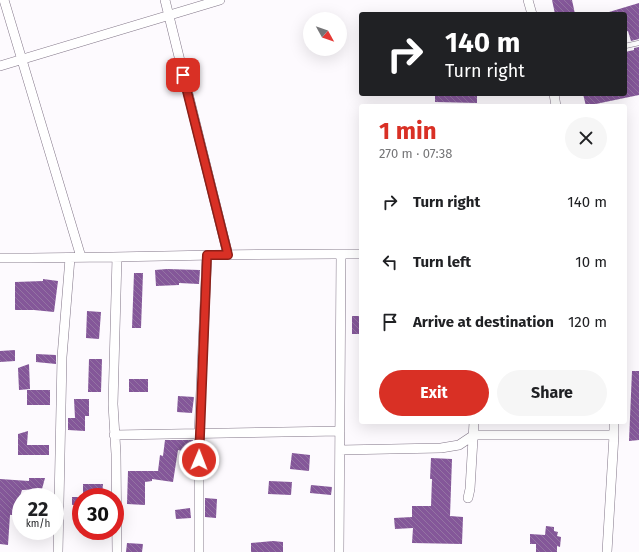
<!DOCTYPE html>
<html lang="en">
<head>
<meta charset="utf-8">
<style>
  :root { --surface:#fff; --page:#f6f6f6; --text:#202124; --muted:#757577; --accent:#d93025 }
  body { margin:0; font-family:"Fira Sans",sans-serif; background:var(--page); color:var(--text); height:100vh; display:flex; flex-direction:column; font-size:15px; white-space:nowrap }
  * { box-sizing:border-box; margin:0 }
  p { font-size:13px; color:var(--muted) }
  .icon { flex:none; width:22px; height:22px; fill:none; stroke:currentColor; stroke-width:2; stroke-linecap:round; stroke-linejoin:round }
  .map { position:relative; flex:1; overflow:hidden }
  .details { position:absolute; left:359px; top:104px; width:268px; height:320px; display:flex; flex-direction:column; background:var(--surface); border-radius:4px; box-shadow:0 4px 16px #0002 }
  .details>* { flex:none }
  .banner { position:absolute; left:359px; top:12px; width:268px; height:84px; border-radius:4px; box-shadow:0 4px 16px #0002; background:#202124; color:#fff; overflow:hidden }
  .needle { width:26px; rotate:130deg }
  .tools { position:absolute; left:303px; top:12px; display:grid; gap:8px }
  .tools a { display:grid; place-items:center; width:44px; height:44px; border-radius:50%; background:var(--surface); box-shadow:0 4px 16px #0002; font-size:20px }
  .speed { position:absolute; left:12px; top:488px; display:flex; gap:8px; font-size:20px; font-weight:700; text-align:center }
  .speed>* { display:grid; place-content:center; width:52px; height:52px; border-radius:50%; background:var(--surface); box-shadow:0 4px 16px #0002; line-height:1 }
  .speed small { font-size:10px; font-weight:400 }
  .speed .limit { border:6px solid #d22; background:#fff; color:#111 }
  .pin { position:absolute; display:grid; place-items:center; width:34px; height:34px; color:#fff; margin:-17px; border-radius:8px; box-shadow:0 2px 6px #0006 }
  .me { position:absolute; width:44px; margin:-22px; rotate:1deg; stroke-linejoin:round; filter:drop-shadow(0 0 3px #0008) }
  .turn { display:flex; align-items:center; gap:14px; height:84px; padding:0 20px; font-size:18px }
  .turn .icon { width:52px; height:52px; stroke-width:2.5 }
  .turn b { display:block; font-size:28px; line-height:34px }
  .round { display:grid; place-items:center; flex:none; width:42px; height:42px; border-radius:21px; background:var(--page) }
  .head { display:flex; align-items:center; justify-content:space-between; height:68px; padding:0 20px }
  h1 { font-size:24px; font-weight:700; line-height:30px; color:var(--accent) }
  .cta { display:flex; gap:8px; margin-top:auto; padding:8px 20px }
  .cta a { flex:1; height:46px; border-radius:24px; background:var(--accent); color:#fff; font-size:16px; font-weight:700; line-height:46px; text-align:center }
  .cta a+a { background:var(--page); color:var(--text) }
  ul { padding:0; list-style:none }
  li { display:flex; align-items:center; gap:12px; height:60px; padding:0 20px }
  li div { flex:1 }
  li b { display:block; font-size:15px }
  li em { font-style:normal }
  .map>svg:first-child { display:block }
  .building { fill:url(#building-back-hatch) }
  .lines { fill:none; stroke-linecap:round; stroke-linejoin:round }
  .service-casing { stroke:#837789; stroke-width:5.5 }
  .minor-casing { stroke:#837789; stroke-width:10 }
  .service { stroke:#fff; stroke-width:4.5 }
  .minor { stroke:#fff; stroke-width:9 }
  .route-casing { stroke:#8d1f18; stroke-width:10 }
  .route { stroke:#d93025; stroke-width:7 }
</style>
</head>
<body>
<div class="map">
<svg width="639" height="552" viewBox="0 0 639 552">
  <defs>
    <pattern id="building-back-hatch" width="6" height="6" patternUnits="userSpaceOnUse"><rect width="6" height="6" fill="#845799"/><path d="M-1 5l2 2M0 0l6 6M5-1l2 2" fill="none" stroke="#9474a3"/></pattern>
  </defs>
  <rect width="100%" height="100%" fill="#fdfafe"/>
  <!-- building -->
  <path class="building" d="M552,0H572L575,14H555Z
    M639,3V39L631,41L628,31L625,32V14H609V12Z
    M639,47V95L586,106L583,94H625V52L634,50V48Z
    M435,94H477V103L435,102Z
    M167,269L200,270L199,284L179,283V285L156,286L155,270Z
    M134,273H143L141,328H132Z
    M43,279L58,281L54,312L34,310H15V282L43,281Z
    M87,311L101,312L99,339L86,338Z
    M352,316H361V334H352Z
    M15,350V361L0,362V351Z
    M36,354L56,355V364L36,362Z
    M89,359H102L101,392H88Z
    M29,364L30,389L19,390L18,368Z
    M632,371H639V440L629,441Z
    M129,379H148V392H129Z
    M27,390H50V405H27Z
    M178,396L194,397L192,413L177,412Z
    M74,399H89V416H85V431L68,430V418H75Z
    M28,431L27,445H49V455H18V434Z
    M165,440H193L192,453L178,450L173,482L152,479V481L145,482V505L127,504L128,471H158L160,455L163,456Z
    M292,453L310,455L309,471L290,469Z
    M431,458L452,459L450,516L463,517L462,544L412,543L413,528L395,529L394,518L412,517V506H431L432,479H430Z
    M29,478H45L42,489L22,490L14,515H10L8,545L0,544V479L29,481Z
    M269,481L292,482L291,495L268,494Z
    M83,484H103L102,497H83Z
    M311,485L332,487L331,495L310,493Z
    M72,497H81V505H72Z
    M205,498L217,499L216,518L205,517Z
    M190,508L191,518L176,519L175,510Z
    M546,526L554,527V531L558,532L557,536L561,537L560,547L557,546V552H536V544H530V534L545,535Z
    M273,541L283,542V552H251V543Z
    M127,543L143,544L142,552H126Z"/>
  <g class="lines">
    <!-- service casing -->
    <g class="service-casing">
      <path id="service" d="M625,46L639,43"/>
    </g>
    <!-- minor casing -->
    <g class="minor-casing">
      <path id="minor" d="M4,0L81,257
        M165,0L228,255
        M528,0L532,14
        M0,66L220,0
        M554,94L556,106
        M117,257L113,404L116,454L117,552
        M0,258C120,258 241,253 361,254
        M114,435L340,431
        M340,450L441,448L459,445L474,435H614
        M468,498L470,489L474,422
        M58,552L62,357L70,258
        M199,552V434L207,255
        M339,552L341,254
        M607,552L614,435V422"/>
    </g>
    <!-- service -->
    <use href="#service" class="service"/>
    <!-- minor -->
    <use href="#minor" class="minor"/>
  </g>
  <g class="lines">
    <!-- route casing -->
    <g class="route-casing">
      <path id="route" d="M183,75L228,255H207L199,460"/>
    </g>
    <!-- route -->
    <use href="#route" class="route"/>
  </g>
</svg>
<div class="tools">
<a><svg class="needle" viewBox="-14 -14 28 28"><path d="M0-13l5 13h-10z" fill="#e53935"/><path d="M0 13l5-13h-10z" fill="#757577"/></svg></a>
</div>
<div class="speed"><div>22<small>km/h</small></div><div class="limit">30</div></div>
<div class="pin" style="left:183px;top:75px;background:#d93025"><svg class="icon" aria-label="arrive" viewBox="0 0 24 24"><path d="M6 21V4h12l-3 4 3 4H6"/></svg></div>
<svg class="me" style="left:199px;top:460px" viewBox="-20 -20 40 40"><circle r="17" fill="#d93025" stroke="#fff" stroke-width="3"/><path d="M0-11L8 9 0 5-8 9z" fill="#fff"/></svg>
<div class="banner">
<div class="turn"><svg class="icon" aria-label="right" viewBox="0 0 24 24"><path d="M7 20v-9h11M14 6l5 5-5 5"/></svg><div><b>140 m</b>Turn right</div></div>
</div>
<section class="details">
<div class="head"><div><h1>1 min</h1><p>270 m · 07:38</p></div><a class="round"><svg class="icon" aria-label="close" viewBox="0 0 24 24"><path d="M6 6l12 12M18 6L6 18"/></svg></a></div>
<ul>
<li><svg class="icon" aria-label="right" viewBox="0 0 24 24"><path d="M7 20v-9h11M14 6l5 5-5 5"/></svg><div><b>Turn right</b></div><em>140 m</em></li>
<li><svg class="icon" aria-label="left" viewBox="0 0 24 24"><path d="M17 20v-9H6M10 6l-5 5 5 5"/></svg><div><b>Turn left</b></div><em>10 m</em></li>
<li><svg class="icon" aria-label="arrive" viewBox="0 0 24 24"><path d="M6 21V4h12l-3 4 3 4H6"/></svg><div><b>Arrive at destination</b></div><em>120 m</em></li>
</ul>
<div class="cta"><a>Exit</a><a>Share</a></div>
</section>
</div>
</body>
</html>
